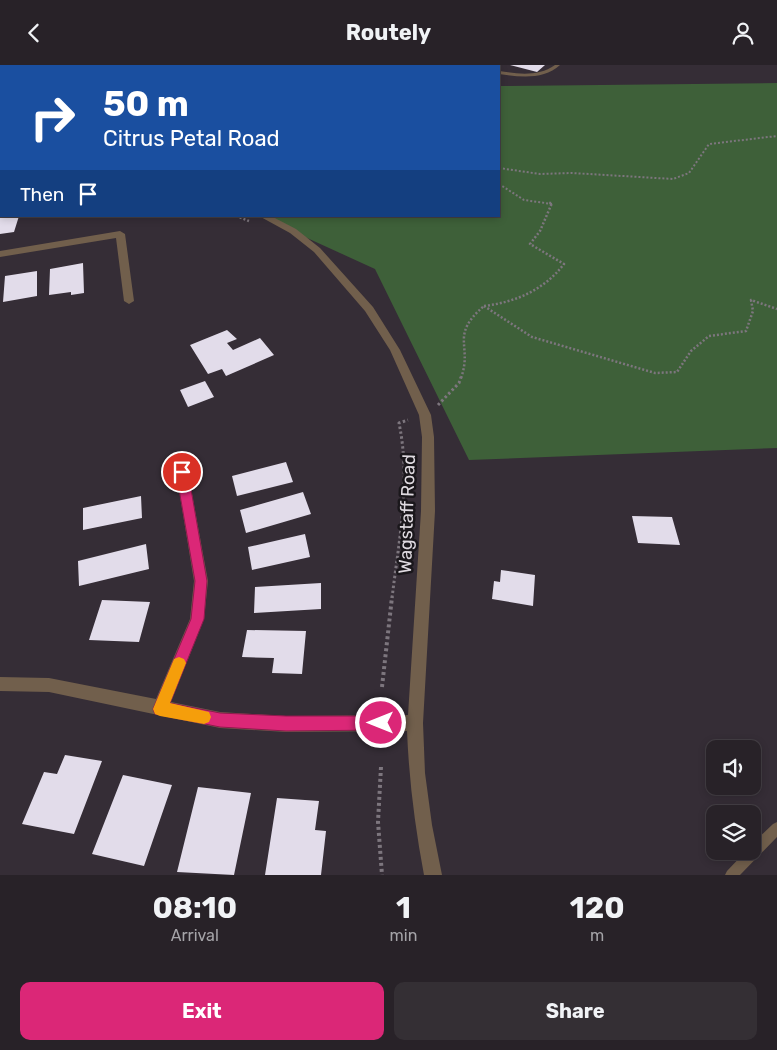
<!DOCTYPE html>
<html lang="en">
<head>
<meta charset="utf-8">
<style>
  :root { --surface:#282228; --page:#342f34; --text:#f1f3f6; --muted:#a5a4a8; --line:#443f45; --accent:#db2777 }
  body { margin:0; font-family:Rubik,sans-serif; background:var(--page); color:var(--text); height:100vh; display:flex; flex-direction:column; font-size:19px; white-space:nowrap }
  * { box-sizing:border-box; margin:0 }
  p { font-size:16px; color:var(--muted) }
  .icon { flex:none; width:28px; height:28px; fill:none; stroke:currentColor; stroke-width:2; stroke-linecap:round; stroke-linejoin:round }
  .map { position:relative; height:810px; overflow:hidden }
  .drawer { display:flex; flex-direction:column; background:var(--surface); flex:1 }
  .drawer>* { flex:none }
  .top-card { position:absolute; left:0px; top:0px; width:500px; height:152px; box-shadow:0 2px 8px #0003,0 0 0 1px var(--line); background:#1a4fa0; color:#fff; overflow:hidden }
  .tools { position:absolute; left:706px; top:675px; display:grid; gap:10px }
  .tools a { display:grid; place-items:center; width:55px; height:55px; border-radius:10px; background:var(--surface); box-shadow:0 2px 8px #0003,0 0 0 1px var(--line); font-size:25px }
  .pin { position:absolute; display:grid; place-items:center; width:42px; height:42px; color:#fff; margin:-21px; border:2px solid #fff; border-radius:50%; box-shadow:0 1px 5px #0007 }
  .me { position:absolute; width:55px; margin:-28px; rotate:270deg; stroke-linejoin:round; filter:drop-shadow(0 0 4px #0008) }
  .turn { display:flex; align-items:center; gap:18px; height:105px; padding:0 20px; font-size:22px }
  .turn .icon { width:65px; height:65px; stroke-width:2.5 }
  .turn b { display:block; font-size:35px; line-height:42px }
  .then { display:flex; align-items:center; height:48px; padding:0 20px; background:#0003; gap:10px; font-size:19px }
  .eta { display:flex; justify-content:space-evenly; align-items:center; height:85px; text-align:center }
  .eta b { font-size:30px; font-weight:700; line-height:35px }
  .action { display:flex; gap:10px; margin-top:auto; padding:10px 20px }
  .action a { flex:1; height:58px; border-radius:10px; background:var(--accent); color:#fff; font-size:20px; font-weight:700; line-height:58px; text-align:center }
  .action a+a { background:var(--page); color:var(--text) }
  header { display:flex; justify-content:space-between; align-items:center; height:65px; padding:0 20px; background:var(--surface); font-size:22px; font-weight:700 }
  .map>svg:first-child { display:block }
  .green { fill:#3e6039 }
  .building { fill:#e2dcea }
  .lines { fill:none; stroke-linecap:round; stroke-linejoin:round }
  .path-far3 { stroke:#7d767e; stroke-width:2; stroke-dasharray:2 2; stroke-linecap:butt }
  .path-far2 { stroke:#7d767e; stroke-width:2.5; stroke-dasharray:2 2; stroke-linecap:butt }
  .path-far1 { stroke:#7d767e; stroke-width:3; stroke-dasharray:2.5 2.5; stroke-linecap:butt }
  .path { stroke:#7d767e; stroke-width:4; stroke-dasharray:3 3; stroke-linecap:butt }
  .service { fill:#715f4c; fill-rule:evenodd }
  .minor { fill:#715f4c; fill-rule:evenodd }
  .route { fill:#db2777; stroke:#8e194d }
  .slow { fill:#f59e0b }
  .labels { text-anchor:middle; stroke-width:5; stroke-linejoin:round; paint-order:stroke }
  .street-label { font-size:18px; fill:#dfdae0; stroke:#1a171b }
</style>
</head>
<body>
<header><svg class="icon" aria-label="back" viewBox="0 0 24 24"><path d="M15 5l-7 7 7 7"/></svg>Routely<svg class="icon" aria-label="person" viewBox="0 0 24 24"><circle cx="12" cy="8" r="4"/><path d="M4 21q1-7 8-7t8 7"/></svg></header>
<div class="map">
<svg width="777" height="810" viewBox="0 0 777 810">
  <rect width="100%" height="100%" fill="#352d36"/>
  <!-- green -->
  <path class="green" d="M777,18V383L469,395L375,204L259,151H499V21Z"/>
  <!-- building -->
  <path class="building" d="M510,0H545L537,7Z
    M0,151H19L14,167L0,169Z
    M83,198L84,228L71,230V227L49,230L50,204Z
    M37,206V231L3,237L5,211Z
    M227,265L237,274L227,278L233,285L260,273L274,290L226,311L222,304L208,309L190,280Z
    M205,316L214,332L188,342L180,325Z
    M286,397L293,417L237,431L232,411Z
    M303,427L311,449L246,468L240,445Z
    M141,431L142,453L83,465V443Z
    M632,451L672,452L680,480L638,478Z
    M305,469L310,492L252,505L248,482Z
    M146,479L149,504L79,521L78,496Z
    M501,505L535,510L533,541L492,534L494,516L500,517Z
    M321,518V544L254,548L255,522Z
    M102,535L150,537L139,577L89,575Z
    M247,565L306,566L302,609L272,608L274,593L242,592Z
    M65,690L102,696L74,769L22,759L44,707L57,709Z
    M123,710L172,720L144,801L92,789Z
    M198,722L251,728L234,810L177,807Z
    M277,733L319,736L315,765L326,766L321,810H265Z"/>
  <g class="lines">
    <!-- path-far3 -->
    <path class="path-far3" d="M499,103L540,109L572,108L673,114L689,108L709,79L777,71
      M499,119L524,135L552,139"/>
    <!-- path-far2 -->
    <path class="path-far2" d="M236,151L249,156
      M484,241L532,272L655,308L677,307L691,286L709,271L746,266L753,246L751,235L777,244
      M484,241C516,237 544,225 564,199L530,179L540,166L552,138H548
      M461,313C473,280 449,271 484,241"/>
    <!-- path-far1 -->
    <path class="path-far1" d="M438,340L459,318L461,312
      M392,533C399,475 411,416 399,358L408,355"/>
    <!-- path -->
    <path class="path" d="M382,622L392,532
      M381,702L378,757L382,810"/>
    <!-- service -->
    <path class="service" d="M438,0H452V1H439Z
      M555,0H560C544,15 520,12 499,9V6C518,9 538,12 555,0Z
      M777,757V772L740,810H725L727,806L746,786H752V779L773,759Z"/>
    <!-- minor -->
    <path class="minor" d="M0,41H1V46H0Z
      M259,151H271L296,164L320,183L373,242L400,285L431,350L434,372L435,446L423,658L425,708L432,760L442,810H424C415,762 409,715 407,666L286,667L220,663L49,627L0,626V612L49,613L156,634L190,554L194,516L176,407L178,404H186L188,407L208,516L204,554L171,637L220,647L286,651L408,650L421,446L422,372L419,350L390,285L365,246L314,187L290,168Z
      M120,166L125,169L134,236L129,239L124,236L116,173L0,192V186Z"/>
  </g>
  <!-- route -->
  <path class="route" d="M182,402L188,407L207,516L204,554L170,638L220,648L286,651H381L386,653L388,658L386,663L381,665L286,666L220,662L155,649L153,644L191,554L195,516L176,407Z"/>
  <!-- slow -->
  <path class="slow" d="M179,592L184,594L186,598L170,638L209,647L211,652L209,657L204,659L160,651L155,649L153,644L174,594Z"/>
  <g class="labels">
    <!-- street labels -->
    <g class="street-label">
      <text transform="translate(407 449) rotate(-88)" y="6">Wagstaff Road</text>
    </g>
  </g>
</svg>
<div class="tools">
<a><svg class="icon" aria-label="sound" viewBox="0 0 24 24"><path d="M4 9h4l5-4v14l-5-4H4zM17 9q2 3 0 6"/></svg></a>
<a><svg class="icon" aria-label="layers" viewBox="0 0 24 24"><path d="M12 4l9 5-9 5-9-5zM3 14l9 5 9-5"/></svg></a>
</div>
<div class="pin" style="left:182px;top:407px;background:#d93025"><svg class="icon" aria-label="arrive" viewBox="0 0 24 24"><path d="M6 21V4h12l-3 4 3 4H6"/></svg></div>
<svg class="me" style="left:381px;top:658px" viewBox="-20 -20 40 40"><circle r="17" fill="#db2777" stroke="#fff" stroke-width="3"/><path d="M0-11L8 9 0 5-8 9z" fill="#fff"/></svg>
<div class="top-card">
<div class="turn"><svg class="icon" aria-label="right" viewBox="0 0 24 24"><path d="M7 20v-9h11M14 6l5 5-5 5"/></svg><div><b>50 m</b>Citrus Petal Road</div></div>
<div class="then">Then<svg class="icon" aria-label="arrive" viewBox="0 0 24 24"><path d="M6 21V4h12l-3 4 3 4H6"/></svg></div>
</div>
</div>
<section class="drawer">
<div class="eta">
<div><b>08:10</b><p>Arrival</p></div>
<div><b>1</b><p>min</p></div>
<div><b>120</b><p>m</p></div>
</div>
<div class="action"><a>Exit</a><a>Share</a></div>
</section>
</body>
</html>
